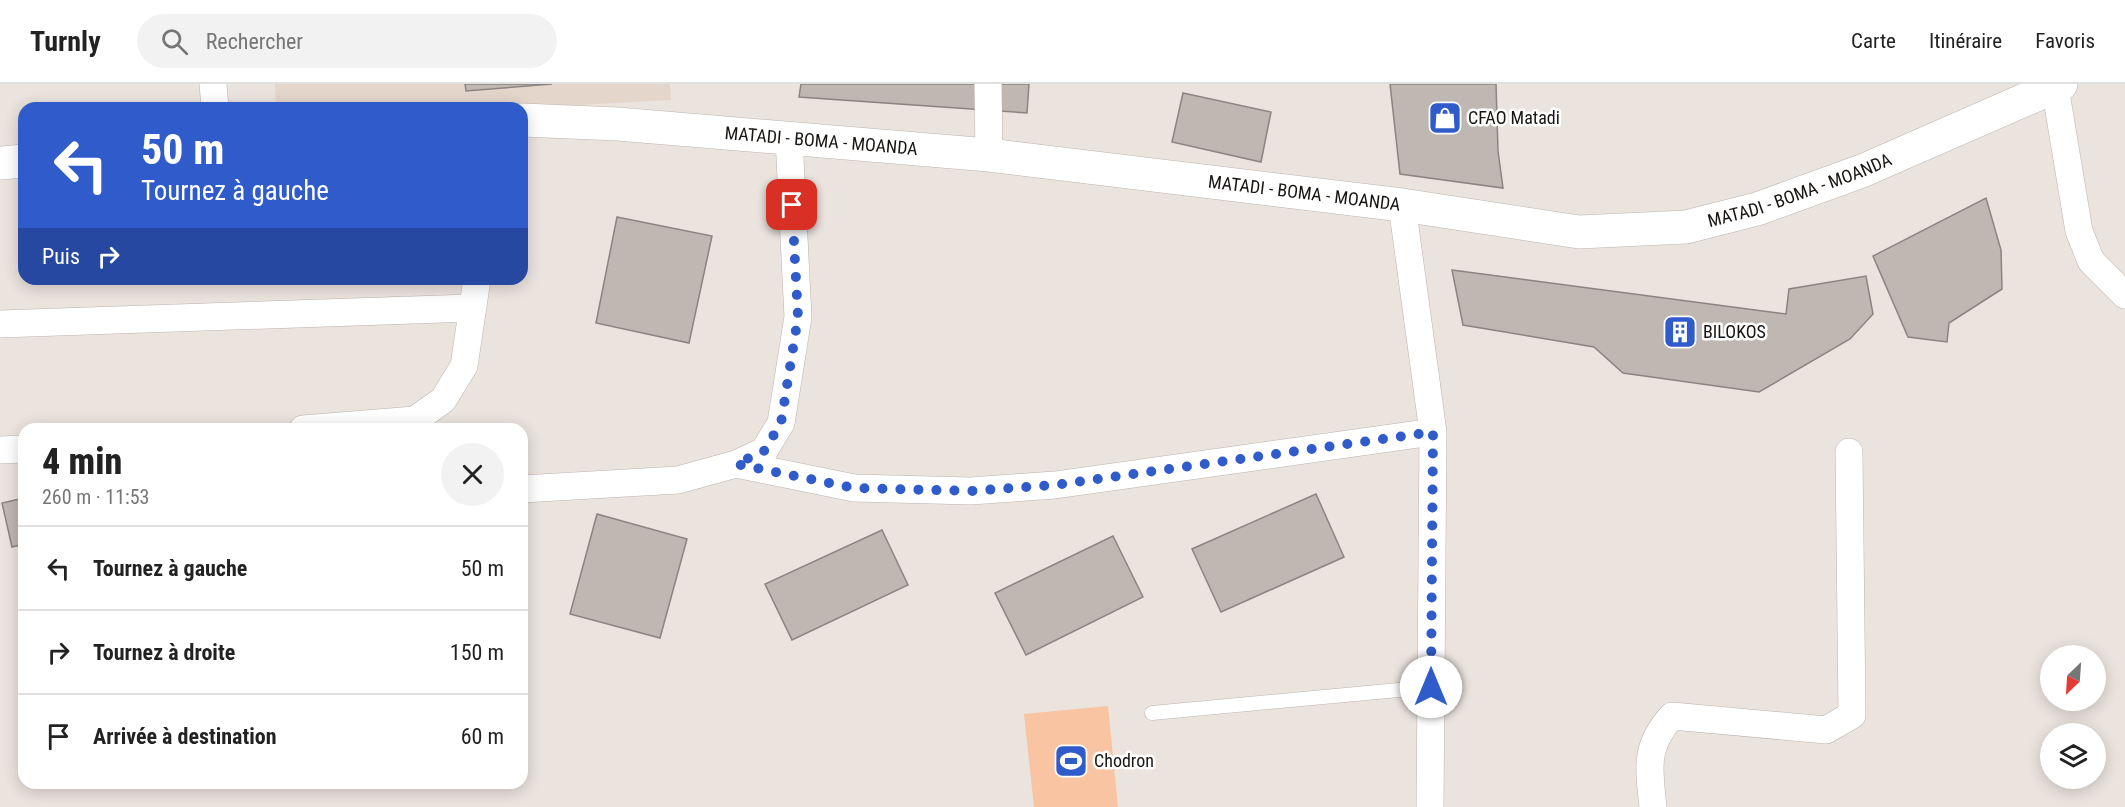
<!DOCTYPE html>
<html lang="fr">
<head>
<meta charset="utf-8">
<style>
  :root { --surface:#fff; --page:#f2f2f2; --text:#222; --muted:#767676; --line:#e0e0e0 }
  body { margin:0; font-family:"Roboto Condensed",sans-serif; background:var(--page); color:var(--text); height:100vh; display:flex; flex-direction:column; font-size:22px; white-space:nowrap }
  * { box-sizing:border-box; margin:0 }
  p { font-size:20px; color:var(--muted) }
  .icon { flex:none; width:33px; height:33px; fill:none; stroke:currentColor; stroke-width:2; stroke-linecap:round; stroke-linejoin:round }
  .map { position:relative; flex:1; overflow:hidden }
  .panel { position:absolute; left:18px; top:339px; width:510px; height:366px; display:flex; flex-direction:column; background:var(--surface); border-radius:18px; box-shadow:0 3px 15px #0003 }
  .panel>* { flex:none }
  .hud { position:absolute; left:18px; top:18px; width:510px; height:183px; border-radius:18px; box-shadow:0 3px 15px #0003; background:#305bca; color:#fff; overflow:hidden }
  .needle { width:39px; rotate:205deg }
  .controls { position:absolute; left:2040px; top:561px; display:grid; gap:12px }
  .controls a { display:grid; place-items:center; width:66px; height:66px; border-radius:50%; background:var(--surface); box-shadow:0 3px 15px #0003; font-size:30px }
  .pin { position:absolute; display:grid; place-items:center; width:51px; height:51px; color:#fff; margin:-26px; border-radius:12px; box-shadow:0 3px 9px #0006 }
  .me { position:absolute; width:66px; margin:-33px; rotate:0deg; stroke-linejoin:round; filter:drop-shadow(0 0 4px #0008) }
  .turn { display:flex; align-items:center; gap:21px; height:126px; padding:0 24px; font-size:27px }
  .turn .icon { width:78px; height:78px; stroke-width:2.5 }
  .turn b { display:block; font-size:42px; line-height:51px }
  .then { display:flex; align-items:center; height:57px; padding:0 24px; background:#0003; gap:12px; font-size:22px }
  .round { display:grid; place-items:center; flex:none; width:63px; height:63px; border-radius:32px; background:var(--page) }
  .headline { display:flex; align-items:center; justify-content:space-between; height:102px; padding:0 24px }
  h1 { font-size:36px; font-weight:800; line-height:45px }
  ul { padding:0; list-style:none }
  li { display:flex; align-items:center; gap:18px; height:84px; padding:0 24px; border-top:2px solid var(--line) }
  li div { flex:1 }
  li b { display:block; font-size:22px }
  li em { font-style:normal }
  header { display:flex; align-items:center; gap:36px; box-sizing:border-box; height:84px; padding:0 30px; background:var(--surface); border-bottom:2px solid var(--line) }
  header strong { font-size:28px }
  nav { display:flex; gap:33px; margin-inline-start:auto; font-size:21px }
  .search { width:420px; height:54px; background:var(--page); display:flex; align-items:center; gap:15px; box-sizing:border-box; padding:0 21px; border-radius:33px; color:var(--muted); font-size:22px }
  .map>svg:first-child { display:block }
  .built { fill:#e5d6cc }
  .pitch { fill:#f8c4a2 }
  .building { fill:#bfb7b1; stroke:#8c8480; stroke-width:1.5 }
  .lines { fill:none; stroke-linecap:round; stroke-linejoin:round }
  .service-casing { stroke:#bcb4af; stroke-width:15 }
  .minor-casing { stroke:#bcb4af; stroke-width:28 }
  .trunk-casing { stroke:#bcb4af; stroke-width:34 }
  .service { stroke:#fff; stroke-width:14 }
  .minor { stroke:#fff; stroke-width:27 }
  .trunk { stroke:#fff; stroke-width:33 }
  .route { stroke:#305bca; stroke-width:10; stroke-dasharray:0 18 }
  .labels { text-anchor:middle; stroke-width:5; stroke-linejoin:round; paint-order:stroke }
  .poi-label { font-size:18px; fill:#171412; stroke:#fff; text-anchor:start }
  .street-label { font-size:18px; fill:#171412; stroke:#fff }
</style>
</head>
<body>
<header>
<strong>Turnly</strong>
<div class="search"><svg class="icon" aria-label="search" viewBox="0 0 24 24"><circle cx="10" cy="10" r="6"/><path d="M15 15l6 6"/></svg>Rechercher</div>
<nav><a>Carte</a><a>Itinéraire</a><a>Favoris</a></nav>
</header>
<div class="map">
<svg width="2125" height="723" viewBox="0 0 2125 723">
  <rect width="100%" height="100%" fill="#ebe3de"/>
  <!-- built -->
  <path class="built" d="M275,0H670L671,16L522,24H276Z"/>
  <!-- pitch -->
  <path class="pitch" d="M1108,622L1118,723H1034L1024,630Z"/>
  <!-- building -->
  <path class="building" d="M465,0H552L466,7Z
    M801,0H1029L1027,29L799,13Z
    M1390,0H1496L1498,67L1503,104L1400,90Z
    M1183,9L1271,28L1261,78L1172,58Z
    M1986,114L2001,166L2002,205L1949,239L1947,258L1908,253L1873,172Z
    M617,133L712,152L689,259L596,239Z
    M1452,186L1786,230L1789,205L1866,192L1873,230L1850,255L1759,308L1623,289L1594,263L1463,241Z
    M1316,410L1344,473L1221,528L1192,465Z
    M24,414V460L12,463L2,419Z
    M597,430L687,455L660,554L570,530Z
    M882,446L908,501L792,556L765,500Z
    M1113,452L1143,513L1026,571L995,509Z"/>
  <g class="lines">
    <!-- service casing -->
    <g class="service-casing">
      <path id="service" d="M1152,629L1431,603"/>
    </g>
    <!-- minor casing -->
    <g class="minor-casing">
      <path id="minor" d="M213,0L215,24
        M988,0L989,71
        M2055,3L2079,147L2091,177L2125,211
        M1402,121L1433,348L1430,723
        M0,240L471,224
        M303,345L415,336L443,316L464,282L477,195
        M0,366L24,365
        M736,380L854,404L971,407L1055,401L1433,348
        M522,405L678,396L736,380L764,367L781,339L798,233L789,54
        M1653,723C1649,684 1644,663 1672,632L1826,646L1852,631L1849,368"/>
    </g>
    <!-- trunk casing -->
    <g class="trunk-casing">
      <g id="trunk">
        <path id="s1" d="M522,36L618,40L989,71L1402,121L1579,148L1686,143L1757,125L1862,87L2061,0"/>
        <path d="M0,79L24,77"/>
      </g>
    </g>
    <!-- service -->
    <use href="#service" class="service"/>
    <!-- minor -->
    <use href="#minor" class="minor"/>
    <!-- trunk -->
    <use href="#trunk" class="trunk"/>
  </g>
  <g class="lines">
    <!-- route -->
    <path class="route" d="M792,121L798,233L781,339L764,367L736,380L854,404L971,407L1055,401L1433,348L1431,603"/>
  </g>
  <!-- icons -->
  <defs>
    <g id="shop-square" transform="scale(1.725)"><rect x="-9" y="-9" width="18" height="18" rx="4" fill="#305bca" stroke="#fff"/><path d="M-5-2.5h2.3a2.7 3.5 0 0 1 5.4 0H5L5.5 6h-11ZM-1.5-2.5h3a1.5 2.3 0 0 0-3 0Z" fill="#fff"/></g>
    <g id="building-square" transform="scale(1.725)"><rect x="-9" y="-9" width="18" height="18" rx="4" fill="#305bca" stroke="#fff"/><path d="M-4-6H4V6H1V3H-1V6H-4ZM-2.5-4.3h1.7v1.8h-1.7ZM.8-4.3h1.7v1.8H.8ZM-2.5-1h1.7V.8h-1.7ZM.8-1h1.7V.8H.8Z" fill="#fff"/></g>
    <g id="stadium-square" transform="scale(1.725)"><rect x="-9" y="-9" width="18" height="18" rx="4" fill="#305bca" stroke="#fff"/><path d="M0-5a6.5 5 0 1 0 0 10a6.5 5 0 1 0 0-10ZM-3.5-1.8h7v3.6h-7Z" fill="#fff"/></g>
  </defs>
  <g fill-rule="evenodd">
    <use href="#shop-square" x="1445" y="34"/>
    <use href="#building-square" x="1680" y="248"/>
    <use href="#stadium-square" x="1071" y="677"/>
  </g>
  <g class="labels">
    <!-- poi labels -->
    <g class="poi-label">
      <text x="1468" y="40">CFAO Matadi</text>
      <text x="1703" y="254">BILOKOS</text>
      <text x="1094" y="683">Chodron</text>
    </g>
    <!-- street labels -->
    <g class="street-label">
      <text dy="6" stroke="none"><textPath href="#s1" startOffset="300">MATADI - BOMA - MOANDA</textPath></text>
      <text dy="6" stroke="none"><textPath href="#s1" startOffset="1290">MATADI - BOMA - MOANDA</textPath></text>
      <text dy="6" stroke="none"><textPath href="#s1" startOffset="786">MATADI - BOMA - MOANDA</textPath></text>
    </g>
  </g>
</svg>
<div class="controls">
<a><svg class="needle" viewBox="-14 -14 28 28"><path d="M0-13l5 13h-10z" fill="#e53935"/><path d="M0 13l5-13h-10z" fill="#767676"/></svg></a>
<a><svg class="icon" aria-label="layers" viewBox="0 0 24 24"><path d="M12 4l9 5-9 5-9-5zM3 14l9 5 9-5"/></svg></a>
</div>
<div class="pin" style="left:792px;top:121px;background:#d93025"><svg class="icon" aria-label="arrive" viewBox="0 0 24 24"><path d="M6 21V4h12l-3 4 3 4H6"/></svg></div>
<svg class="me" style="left:1431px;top:603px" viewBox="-20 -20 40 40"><circle r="19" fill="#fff"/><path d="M0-13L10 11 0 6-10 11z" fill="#305bca"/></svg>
<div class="hud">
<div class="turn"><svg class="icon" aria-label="left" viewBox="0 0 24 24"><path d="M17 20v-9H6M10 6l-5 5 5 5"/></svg><div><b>50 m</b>Tournez à gauche</div></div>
<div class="then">Puis<svg class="icon" aria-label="right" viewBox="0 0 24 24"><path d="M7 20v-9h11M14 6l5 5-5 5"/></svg></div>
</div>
<section class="panel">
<div class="headline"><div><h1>4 min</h1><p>260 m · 11:53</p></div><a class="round"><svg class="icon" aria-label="close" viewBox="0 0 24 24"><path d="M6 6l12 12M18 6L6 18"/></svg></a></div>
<ul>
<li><svg class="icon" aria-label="left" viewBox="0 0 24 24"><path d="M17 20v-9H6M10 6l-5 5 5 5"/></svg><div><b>Tournez à gauche</b></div><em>50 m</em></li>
<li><svg class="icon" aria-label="right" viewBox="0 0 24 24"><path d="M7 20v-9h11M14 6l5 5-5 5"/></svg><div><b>Tournez à droite</b></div><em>150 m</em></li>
<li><svg class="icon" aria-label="arrive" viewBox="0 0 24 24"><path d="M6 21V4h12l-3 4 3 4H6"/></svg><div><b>Arrivée à destination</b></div><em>60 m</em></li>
</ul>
</section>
</div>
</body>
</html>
